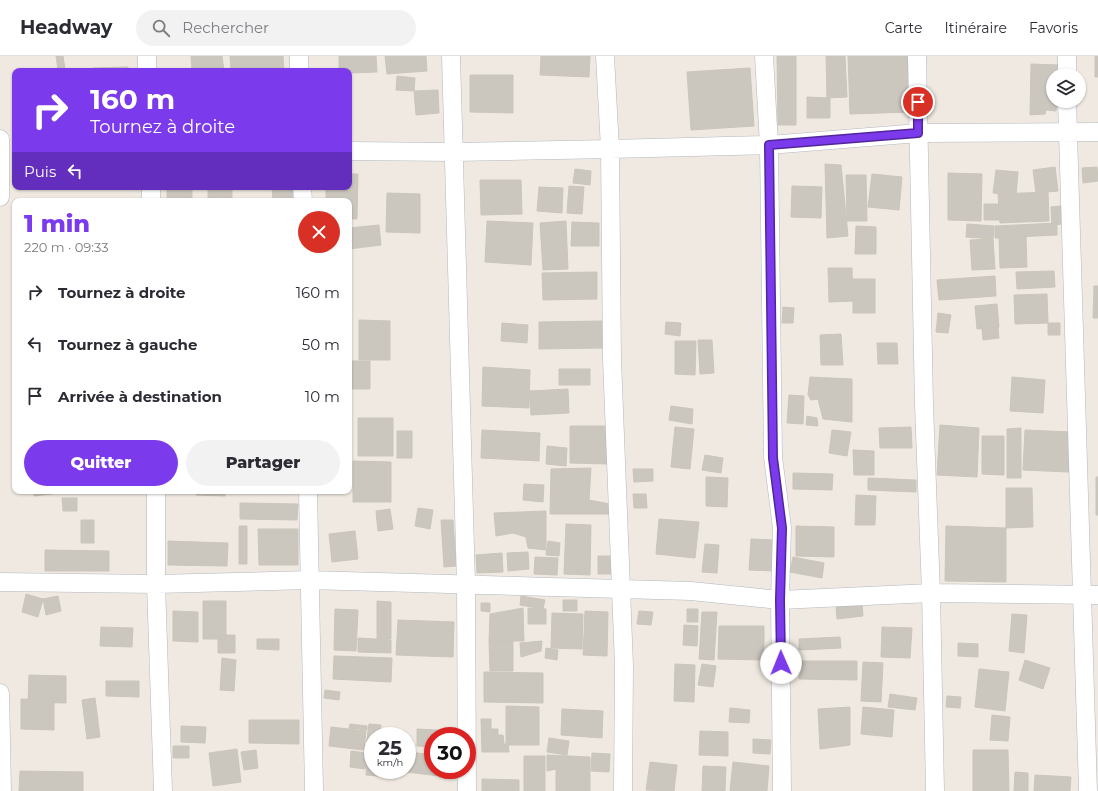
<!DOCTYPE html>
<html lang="fr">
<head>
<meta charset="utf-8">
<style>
  :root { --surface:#fff; --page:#f2f2f3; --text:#2b2b33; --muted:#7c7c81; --line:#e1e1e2; --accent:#7c3aed }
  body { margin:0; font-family:Montserrat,sans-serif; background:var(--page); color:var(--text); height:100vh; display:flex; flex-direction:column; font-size:15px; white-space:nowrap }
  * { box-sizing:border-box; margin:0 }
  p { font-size:13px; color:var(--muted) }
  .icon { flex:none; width:22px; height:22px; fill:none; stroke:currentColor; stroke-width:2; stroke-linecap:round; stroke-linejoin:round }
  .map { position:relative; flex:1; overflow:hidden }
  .details { position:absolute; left:12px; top:142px; width:340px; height:296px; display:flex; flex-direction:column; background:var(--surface); border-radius:8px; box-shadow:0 1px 3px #0004 }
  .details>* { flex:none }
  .banner { position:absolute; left:12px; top:12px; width:340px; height:122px; border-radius:8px; box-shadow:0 1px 3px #0004; background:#7c3aed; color:#fff; overflow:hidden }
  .fabs { position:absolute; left:1046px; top:12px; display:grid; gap:8px }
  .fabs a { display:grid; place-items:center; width:40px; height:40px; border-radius:50%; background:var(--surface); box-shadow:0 1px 3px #0004; font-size:20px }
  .speed { position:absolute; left:364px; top:671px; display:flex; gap:8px; font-size:20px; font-weight:700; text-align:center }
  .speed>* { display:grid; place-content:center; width:52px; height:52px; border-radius:50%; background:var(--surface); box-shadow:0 1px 3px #0004; line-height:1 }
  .speed small { font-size:10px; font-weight:400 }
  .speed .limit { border:6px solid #d22; background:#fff; color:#111 }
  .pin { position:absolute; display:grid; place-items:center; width:34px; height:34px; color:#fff; margin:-17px; border:2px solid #fff; border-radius:50%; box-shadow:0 1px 4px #0007 }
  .me { position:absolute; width:44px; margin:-22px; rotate:359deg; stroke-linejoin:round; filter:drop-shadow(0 0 3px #0008) }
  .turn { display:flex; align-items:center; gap:14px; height:84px; padding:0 12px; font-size:18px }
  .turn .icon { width:52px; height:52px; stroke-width:2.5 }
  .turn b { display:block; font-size:28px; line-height:34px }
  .then { display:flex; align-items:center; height:38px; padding:0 12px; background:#0003; gap:8px; font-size:15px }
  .round { display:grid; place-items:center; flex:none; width:42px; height:42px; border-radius:21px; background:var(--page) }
  .headline { display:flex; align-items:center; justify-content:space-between; height:68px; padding:0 12px }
  h1 { font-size:24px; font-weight:800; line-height:30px; color:var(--accent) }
  .button { display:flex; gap:8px; margin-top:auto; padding:8px 12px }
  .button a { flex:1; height:46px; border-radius:24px; background:var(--accent); color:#fff; font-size:16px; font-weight:800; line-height:46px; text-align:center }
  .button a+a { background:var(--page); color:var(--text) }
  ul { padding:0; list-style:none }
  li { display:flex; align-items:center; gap:12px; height:52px; padding:0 12px }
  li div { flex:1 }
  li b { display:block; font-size:15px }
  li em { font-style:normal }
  header { display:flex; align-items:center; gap:24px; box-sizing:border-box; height:56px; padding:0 20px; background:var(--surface); border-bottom:1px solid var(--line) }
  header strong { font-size:19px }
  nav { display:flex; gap:22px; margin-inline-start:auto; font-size:14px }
  .search { width:280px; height:36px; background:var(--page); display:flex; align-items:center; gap:10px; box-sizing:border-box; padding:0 14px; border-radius:22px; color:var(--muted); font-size:15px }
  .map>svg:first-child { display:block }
  .building { fill:#cbc7bf; stroke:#cbc5ba }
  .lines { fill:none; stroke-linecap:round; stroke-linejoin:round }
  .street-casing { stroke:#b4b7c1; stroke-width:19 }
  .street { stroke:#fff; stroke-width:18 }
  .route-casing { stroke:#51269a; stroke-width:10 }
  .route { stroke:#7c3aed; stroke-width:7 }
</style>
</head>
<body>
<header>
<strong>Headway</strong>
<div class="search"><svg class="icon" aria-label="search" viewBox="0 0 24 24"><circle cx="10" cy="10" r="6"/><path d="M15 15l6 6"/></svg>Rechercher</div>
<nav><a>Carte</a><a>Itinéraire</a><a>Favoris</a></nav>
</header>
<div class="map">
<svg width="1098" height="735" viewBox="0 0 1098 735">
  <rect width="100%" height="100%" fill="#efe9e1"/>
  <!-- building -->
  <path class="building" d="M56,0H63L65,13L58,14Z
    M191,0H222L224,15H192Z
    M230,0H283L284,15H231Z
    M339,0H376L377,16L349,17V15H339Z
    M385,0H426L427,15L387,18Z
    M541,0H590L589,21L540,19Z
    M777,0H796V69H778Z
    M826,0H845L847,41L827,42Z
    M848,0H908L910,56L850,58Z
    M1095,0H1098V21H1095Z
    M1031,8L1058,9L1057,19H1053V45H1057L1056,55L1046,54L1045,58L1030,59Z
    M128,11V15H93V12Z
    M750,12L754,70L691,74L687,16Z
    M470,19H513V57L470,56Z
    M397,20L415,22L414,35L396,34Z
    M438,34L439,57L416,59L414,35Z
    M807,41L830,42V62H807Z
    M825,108L841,109L848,180L827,182Z
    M1055,111L1058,135L1036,137L1033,114Z
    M1097,111L1098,125L1083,127L1082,112Z
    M575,113L591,115L590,129L573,127Z
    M996,114L1018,116L1016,140L993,137Z
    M948,117L982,118L981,165L948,164Z
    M349,118H358L357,163H349V145H326V131H349Z
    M872,118L902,121L899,154L868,151Z
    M846,119H866L867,165H847Z
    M480,124H521L522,158L481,159Z
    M569,130L584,131L582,158L567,157Z
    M792,130L822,131L821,162L791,161Z
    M167,131H192V145H167Z
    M208,131H232V145H208Z
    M272,131H292L293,143L273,144Z
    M539,131L563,132L562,157L537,155Z
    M1048,136L1049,165L1000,167L998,138Z
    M387,137L420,138V177L386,176Z
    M984,148H1000V164H984Z
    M1061,150L1062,168L1052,169L1051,151Z
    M487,165L533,167L531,209L485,206Z
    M566,165L568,213L543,214L540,167Z
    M572,166L599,167V190H571Z
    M1057,167V179L995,182V170Z
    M967,168L994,170L993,183L966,181Z
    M379,169L381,189L349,193V172Z
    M856,170L876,171V198H855Z
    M999,181H1026L1027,211L1000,212Z
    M993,183L995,213L972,214L970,184Z
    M828,212H852L853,245L829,246Z
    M1054,215L1055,231L1017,233L1016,216Z
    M597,216V243L543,244L542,217Z
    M995,220L996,240L939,244L937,224Z
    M853,223H875V257H853Z
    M1094,230H1098V262H1093Z
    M1047,238L1048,267L1015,268L1014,239Z
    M997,248L999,271L977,273L975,250Z
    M783,251L794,252L793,267H782Z
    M938,257L951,259L948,277L936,276Z
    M359,264L390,265V304H359Z
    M602,265L603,292L539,293V266Z
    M666,266L681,267L680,280L665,278Z
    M502,267L528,269L527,287L501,285Z
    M1048,267H1060V279H1048Z
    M998,271L999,282L983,284L982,273Z
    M841,278L843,309H821L820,279Z
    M698,284H712L714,317L700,318Z
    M675,285H696L695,319L675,318Z
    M877,287H897L898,308H878Z
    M349,305H370V333H349Z
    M483,311L530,314L529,352L482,350Z
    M559,313H590V329H559Z
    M810,321L852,323V366L823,363L818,343L811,344L808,339Z
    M1012,321L1045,324L1043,357L1010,355Z
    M568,333L569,357L531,359L530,335Z
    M789,339L804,340L803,368L787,367Z
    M671,350L693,353L692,368L669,364Z
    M807,360L817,362L818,370L806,369Z
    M358,362H393V400H358Z
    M940,369L979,372L977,421L937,419Z
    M570,370H608V408L570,407Z
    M675,371L694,373L690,413L671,411Z
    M911,371L912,392H880L879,372Z
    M1021,372V422H1007V373Z
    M482,374L540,377L539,405L481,402Z
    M832,374L851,376L847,400L829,397Z
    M1025,374L1071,376L1069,416L1023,414Z
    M397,375H412V402H397Z
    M982,380H1004V419L982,418Z
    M547,390L567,392L566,410L546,408Z
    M853,394L874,395V419H854Z
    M705,399L723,402L721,417L702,414Z
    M353,405L391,406V446H353Z
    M591,412L589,444L610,448L609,458H550L551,413Z
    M633,413H653V425L634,426Z
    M793,417L833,418L832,434L793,433Z
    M706,421L728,422L727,451L706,450Z
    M1096,421H1098V459H1096Z
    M868,422L916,424V436L868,434Z
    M524,428L544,429L543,446L523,444Z
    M1006,432H1032L1033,471L1006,472Z
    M34,435H67L68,436L34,440Z
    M196,435H225V440L196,439Z
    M633,438H646L647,452H634Z
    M856,439L876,440L875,469H855Z
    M62,442H77V455H63Z
    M240,447L298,448L297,464L240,463Z
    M418,452L433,454L430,473L415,470Z
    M390,453L393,473L378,475L376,455Z
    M546,455V494L528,492L526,481L513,477L496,480L494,457Z
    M659,463L699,466L695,502L656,498Z
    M81,464H94V487H81Z
    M441,464H453L456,510L444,511Z
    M566,468L591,469L590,519L564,518Z
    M239,470H247V508H239Z
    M796,470L834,471V501L796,500Z
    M946,470L1006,472V526L945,525Z
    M258,473H298V509H259Z
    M355,475L358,503L332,506L329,478Z
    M751,483L776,484L774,515L749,514Z
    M168,485L228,487L227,510L168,509Z
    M548,485L560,487L559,500L546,499Z
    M705,488L719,489L717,517L702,516Z
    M45,494L109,495V515H45Z
    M528,496L529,513L508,515L507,497Z
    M502,497L503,516L477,517L476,499Z
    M598,500H611L612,518H598Z
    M535,501L558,502L557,519L534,518Z
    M793,501L824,507L822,522L790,516Z
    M26,538L43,543L38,561L22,556Z
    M58,540L61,555L46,559L43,543Z
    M521,540L545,544L543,553L520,549Z
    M563,544H577V555H563Z
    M203,545H226V583H203Z
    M377,545L391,546V583H377Z
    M481,547H490V556L481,555Z
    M862,548L863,560L837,563L836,551Z
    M523,552L524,585H489L490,558Z
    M528,552L546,553V568H528Z
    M335,553L358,554L356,595L334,594Z
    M687,553H698V566H687Z
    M173,555L198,556V586L173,585Z
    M585,555L608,556L607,600L583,599Z
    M639,555L653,556L651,569L637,568Z
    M702,556H717L714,604L699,603Z
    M552,557L583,558L582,593L551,592Z
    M1012,558L1027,559L1024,597L1009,595Z
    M398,564L454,566L453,601L396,599Z
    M684,569L698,570L697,590L683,589Z
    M719,570H764V604L718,603Z
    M101,571L133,572L132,591L100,590Z
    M882,571L912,572L910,602L881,601Z
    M218,579H235V597H218Z
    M840,581L841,592L799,594V583Z
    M358,582L391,584V597L358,596Z
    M257,583H279V594L257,593Z
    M513,584V615H490L489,585Z
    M542,585L541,595L521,601L520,587Z
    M958,587L978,588V601L958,600Z
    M546,592L558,594L557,604L545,602Z
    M334,600L392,602L391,626L333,623Z
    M222,602L236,604L234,635L220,634Z
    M1025,604L1050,612L1043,633L1019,624Z
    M799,605H857V624L799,623Z
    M863,606L883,607L881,646L861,645Z
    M675,608L695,609L694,646L674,645Z
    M702,608L716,610L713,631L698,629Z
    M979,613L1009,616L1005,655L975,651Z
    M484,616L543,617V647L484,646Z
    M29,619L66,620V647L28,646Z
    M106,625H139V641L106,640Z
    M325,634L340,636L339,644L324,642Z
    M890,638L917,642L915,654L888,651Z
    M947,640L961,641L960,652L946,651Z
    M95,642L100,681L87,683L82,644Z
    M21,643L54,644V674L21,673Z
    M506,650L539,651V689H506Z
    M850,651V689L820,693L818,653Z
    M863,651L894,654L892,681L861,678Z
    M730,652L750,654L749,667L729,666Z
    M562,653L603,655L602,682L561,679Z
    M992,659L1010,661L1008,685L990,684Z
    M481,663H491V673H498V679H503L504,688H508L509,696H482Z
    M249,664H299V688L249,687Z
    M350,668L367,670V674L349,672Z
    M369,668L381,669L380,680H373V692L366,691Z
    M181,670L206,671L205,687L181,686Z
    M331,671L366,675L364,694L329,690Z
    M417,673L455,675V680H433V691L417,690Z
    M700,675L728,676V700L699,699Z
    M549,682L569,685L567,699L547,696Z
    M753,683L771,684L770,698L753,697Z
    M173,690H189V702H173Z
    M237,693L241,726L213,730L209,697Z
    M256,694L258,712L244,714L241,696Z
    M973,694H1008L1009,735H973Z
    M351,695L367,697L365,713L350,711Z
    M409,696L433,699V714H441L440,720L406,716Z
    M367,697H373V714H378V720L366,719Z
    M592,697L610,698L609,716L591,715Z
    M547,699L590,701V735H556V713L547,715Z
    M524,700H545V735H524Z
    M650,706L677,709L674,735L646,734Z
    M733,706L769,710L767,735H730Z
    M703,710L726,711L725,735H702Z
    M20,715L83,716V735H19Z
    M1015,716L1028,717V735H1014Z
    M1035,719L1071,721L1070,735H1034Z
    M482,723L519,724V735H482Z"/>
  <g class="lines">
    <!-- street casing -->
    <g class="street-casing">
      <path id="street" d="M147,0V15
        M299,0V15
        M451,0L466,528L467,735
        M605,0L610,93L612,303L624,610L623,735
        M764,0L769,89L773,401L782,472L780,544L782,735
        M917,0L924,349L931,537L935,735
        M1067,19V0
        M1067,45L1088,735
        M0,83V141
        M349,95L454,96L610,93L769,89L919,77L1098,76
        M151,131V145
        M302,131L303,145
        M156,435V528L163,735
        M308,435L314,735
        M0,526L156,528L309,524L691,535L780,544L931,537L1098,539
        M0,637L2,735"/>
    </g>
    <!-- street -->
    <use href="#street" class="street"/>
  </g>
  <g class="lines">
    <!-- route casing -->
    <g class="route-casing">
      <path id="route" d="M781,607L780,544L782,472L773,402L769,89L918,77V46"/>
    </g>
    <!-- route -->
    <use href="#route" class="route"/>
  </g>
</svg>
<div class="fabs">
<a><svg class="icon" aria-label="layers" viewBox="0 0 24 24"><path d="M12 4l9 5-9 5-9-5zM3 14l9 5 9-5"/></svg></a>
</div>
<div class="speed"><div>25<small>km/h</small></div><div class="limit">30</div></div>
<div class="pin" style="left:918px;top:46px;background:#d93025"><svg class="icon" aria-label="arrive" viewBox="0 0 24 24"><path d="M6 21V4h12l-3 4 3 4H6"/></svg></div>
<svg class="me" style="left:781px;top:607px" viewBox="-20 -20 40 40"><circle r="19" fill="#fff"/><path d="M0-13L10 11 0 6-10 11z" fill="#7c3aed"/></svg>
<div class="banner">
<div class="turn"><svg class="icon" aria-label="right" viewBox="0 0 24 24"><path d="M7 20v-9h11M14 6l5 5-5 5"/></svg><div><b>160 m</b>Tournez à droite</div></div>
<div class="then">Puis<svg class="icon" aria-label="left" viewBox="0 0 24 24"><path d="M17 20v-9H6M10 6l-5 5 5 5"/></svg></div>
</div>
<section class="details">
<div class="headline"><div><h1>1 min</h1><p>220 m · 09:33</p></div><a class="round" style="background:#d93025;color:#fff"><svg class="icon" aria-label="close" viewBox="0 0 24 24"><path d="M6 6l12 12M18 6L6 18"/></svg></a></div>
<ul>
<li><svg class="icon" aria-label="right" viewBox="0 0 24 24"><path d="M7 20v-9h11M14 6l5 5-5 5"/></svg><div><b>Tournez à droite</b></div><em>160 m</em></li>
<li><svg class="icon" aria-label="left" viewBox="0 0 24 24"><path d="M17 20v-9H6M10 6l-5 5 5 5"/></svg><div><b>Tournez à gauche</b></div><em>50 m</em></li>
<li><svg class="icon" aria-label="arrive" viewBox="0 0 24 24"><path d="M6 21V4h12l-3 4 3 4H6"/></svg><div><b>Arrivée à destination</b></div><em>10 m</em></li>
</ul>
<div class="button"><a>Quitter</a><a>Partager</a></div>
</section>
</div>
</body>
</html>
